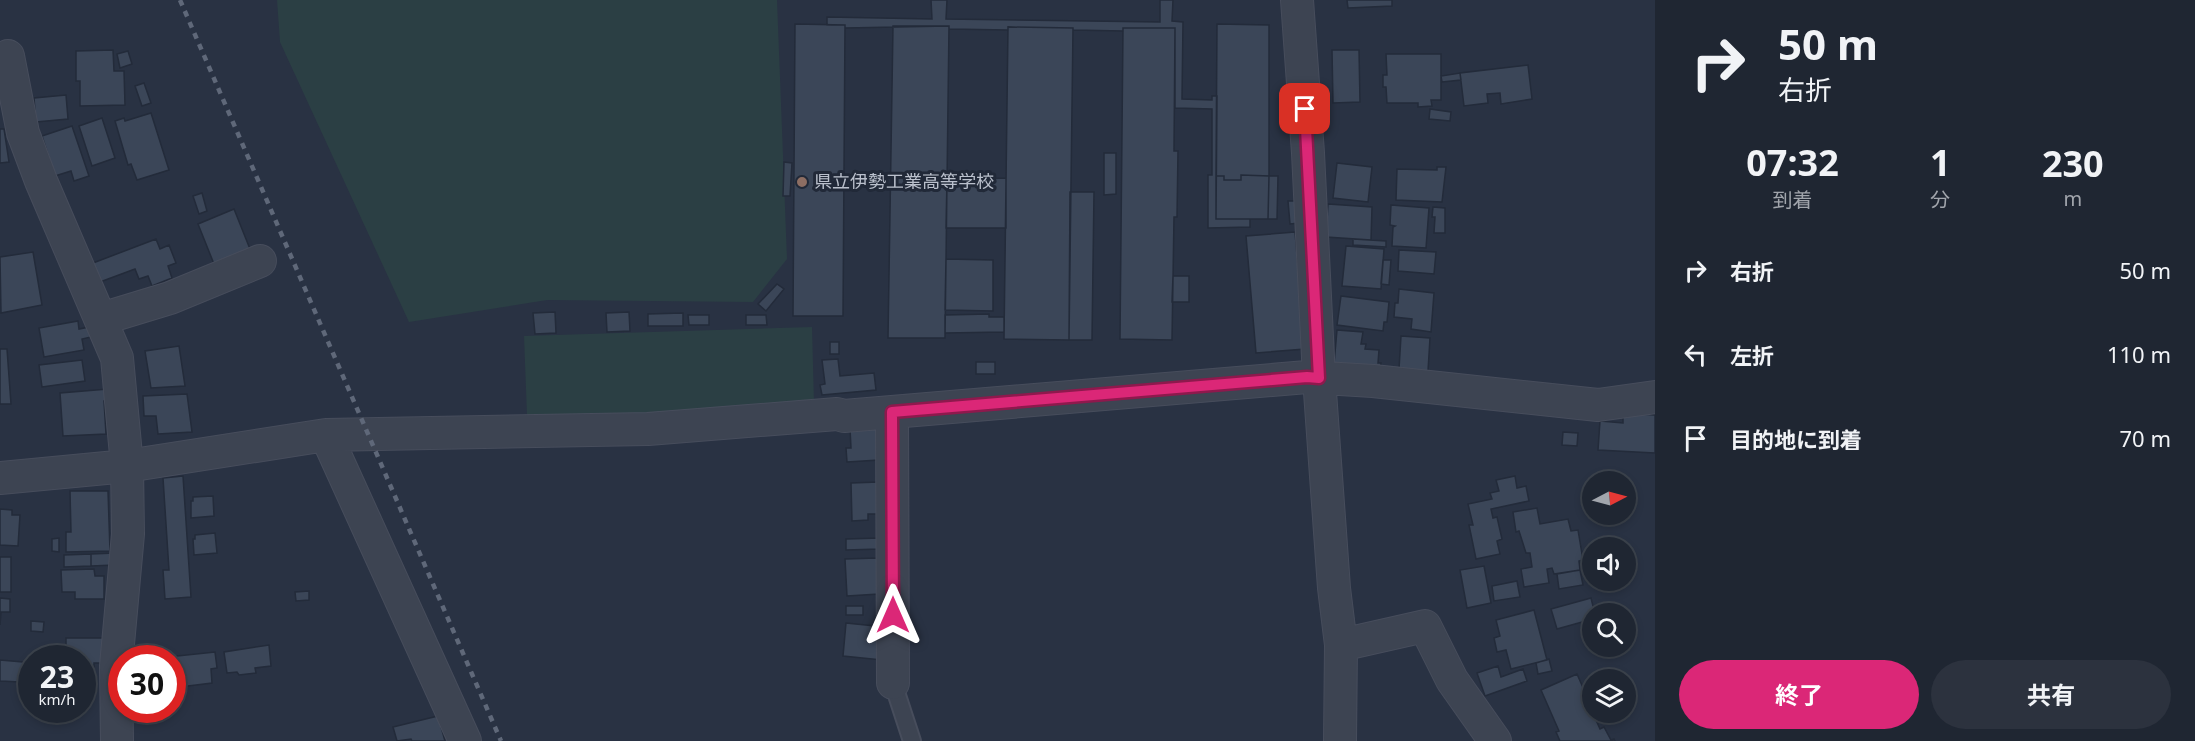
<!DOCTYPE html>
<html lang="ja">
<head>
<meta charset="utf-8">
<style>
  :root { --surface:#1f2632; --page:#2c323e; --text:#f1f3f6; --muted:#a1a5ac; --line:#3c434d; --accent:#db2777 }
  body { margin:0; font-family:"Noto Sans","Noto Sans JP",sans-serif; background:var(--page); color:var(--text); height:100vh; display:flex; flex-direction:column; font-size:22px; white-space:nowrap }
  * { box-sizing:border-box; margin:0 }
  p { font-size:20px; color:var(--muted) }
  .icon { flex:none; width:33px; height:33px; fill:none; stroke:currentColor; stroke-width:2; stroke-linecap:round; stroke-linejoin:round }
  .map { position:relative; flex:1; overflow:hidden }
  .sheet { display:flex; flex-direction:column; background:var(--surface); width:540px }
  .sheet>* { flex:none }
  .top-card { background:#1f2632; color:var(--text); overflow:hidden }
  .needle { width:39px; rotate:84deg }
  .fabs { position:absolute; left:1582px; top:471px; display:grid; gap:12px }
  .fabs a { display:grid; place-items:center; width:54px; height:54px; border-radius:50%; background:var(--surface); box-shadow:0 3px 9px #0003,0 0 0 2px var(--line); font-size:30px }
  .speed { position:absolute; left:18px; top:645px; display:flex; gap:12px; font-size:30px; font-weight:700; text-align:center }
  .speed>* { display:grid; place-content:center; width:78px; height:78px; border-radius:50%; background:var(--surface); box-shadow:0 3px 9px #0003,0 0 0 2px var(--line); line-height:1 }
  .speed small { font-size:15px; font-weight:400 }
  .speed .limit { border:9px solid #d22; background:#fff; color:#111 }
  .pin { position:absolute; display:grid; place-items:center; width:51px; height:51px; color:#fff; margin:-26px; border-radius:12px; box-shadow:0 3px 9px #0006 }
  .me { position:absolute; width:66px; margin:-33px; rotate:0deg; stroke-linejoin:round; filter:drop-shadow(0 0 4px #0008) }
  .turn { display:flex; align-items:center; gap:21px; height:126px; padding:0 24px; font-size:27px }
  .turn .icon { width:78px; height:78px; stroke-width:2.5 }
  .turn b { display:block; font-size:42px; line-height:51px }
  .eta { display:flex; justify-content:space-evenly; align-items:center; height:102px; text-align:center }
  .eta b { font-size:36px; font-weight:700; line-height:42px }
  .action { display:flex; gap:12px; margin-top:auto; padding:12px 24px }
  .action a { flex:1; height:69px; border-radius:36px; background:var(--accent); color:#fff; font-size:24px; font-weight:700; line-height:69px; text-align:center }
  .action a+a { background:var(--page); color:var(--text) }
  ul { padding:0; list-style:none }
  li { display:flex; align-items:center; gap:18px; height:84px; padding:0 24px }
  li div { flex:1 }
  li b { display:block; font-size:22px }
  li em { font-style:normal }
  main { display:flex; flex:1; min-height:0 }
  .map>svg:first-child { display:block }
  .green { fill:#2b3f44 }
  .building { fill:#3b4658; stroke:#232b3a; stroke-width:1.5 }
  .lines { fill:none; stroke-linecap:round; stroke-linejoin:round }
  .service-casing { stroke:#474d5c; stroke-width:20 }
  .minor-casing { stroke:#474d5c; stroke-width:34 }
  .service { stroke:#3d4452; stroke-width:16 }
  .minor { stroke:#3d4452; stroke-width:32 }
  .rail { stroke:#5f6879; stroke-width:4.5; stroke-dasharray:6 6; stroke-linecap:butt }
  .route-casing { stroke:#8e194d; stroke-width:15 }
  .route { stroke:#db2777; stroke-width:10 }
  .education-dot { fill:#8d6e63; stroke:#212938; stroke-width:2 }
  .labels { text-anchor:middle; stroke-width:6; stroke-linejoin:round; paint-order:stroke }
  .poi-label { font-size:18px; fill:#bac0cc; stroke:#212938; text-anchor:start }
</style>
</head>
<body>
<main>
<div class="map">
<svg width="1655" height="741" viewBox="0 0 1655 741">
  <rect width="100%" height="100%" fill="#293243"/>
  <!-- green -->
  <path class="green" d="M277,0H777L787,259L753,302L547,300L409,322L280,42Z
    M812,327L814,403L653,413L527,415L524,336Z"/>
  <!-- building -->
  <path class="building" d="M931,0H947L946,19L1160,22V0H1173L1172,21L1183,22L1182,99L1212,100V96H1217L1216,219H1250V227L1208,228V175H1212V109L1175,108V28H1123V31L1073,30V28L1008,27V30L949,29V26L845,28V25H827V17L932,19Z
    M1347,0H1392V6L1348,8Z
    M795,24L845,25L843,316H793Z
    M1217,24L1269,25V176L1241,175V180H1224V176H1216Z
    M893,26H949L945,338H888Z
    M1008,27L1073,28L1069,340L1004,339Z
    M1123,28H1175L1174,151H1178L1177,217H1174L1172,340L1120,339Z
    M113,50L114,71H124L125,105L80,106V81H76V51Z
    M1332,50H1359L1360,102L1333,103Z
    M128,51L132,64L120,68L117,54Z
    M1386,54H1441V100H1431L1432,106L1418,107V103H1387L1386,87H1383V75H1387Z
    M1528,65L1532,99L1501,104L1500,93L1487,94L1488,103L1464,106L1460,73Z
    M1460,73L1461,80L1442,82L1441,76Z
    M144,83L151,103L142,106L135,86Z
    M66,95L68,119L36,122L34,98Z
    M1430,109L1451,112L1450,121L1429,119Z
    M151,113L169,170L137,180L131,164L128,165L115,121L124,118L125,121Z
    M102,118L115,158L92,166L79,126Z
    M72,126L89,176L74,181L71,171L55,176L42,136Z
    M0,129H4L9,162L0,163Z
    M1104,153H1116V194L1104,195Z
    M784,162L792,163L790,196H783Z
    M1337,163L1372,167L1368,202L1333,198Z
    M1437,167H1446L1442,202L1396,200L1397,169L1437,170Z
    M1241,175L1269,176L1268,219H1216V176H1224V180H1241Z
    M1269,176H1278L1277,219H1268Z
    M1006,178V228H946L947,180Z
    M1070,192H1094L1092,340H1069Z
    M202,193L207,211L199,214L193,196Z
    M1288,201H1297L1299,223L1290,224Z
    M1328,204L1372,207L1371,240L1326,237Z
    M1391,205L1429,208L1426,248L1392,246L1393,227L1395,226L1390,225Z
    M1433,207L1445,208V233H1434L1435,217H1432Z
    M234,209L250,249L214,264L198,224Z
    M1295,232L1305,349L1256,353L1246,236Z
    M156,239L160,249L169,245L176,263L168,266L172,278L152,286L148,276L139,279L135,269L100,282L93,263Z
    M1353,239L1386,241V247L1353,245Z
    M1346,246L1384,249L1381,289L1342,286Z
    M1399,250L1436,252L1434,274L1398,271Z
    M33,252L42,305L1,313L0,257Z
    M946,259L993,260V311L945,310Z
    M1383,260H1391L1389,285L1381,284Z
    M1173,276H1189V302H1172Z
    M777,284L784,289L766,311L758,304Z
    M1399,289L1434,293L1431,332L1411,329L1412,319L1394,317L1395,303H1398Z
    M1341,296L1389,302L1387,322H1384L1383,331L1337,325Z
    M555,312L556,333L535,334L533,313Z
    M629,312L630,331L607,332L606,313Z
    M683,313V326H648V314Z
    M989,314V317H1004V332L945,333V315Z
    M688,315H709V325H689Z
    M746,315H766L767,325H746Z
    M78,321L79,329L89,327L91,337L82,339L84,350L44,357L39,328Z
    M1337,330L1363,332L1361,344H1366L1365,349L1379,350L1378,363H1381L1380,374L1334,364Z
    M1401,336L1430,338L1428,371L1399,369Z
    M830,342H839V354H830Z
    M179,346L185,386L151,388L145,351Z
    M0,349H7L11,404H0Z
    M838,359L840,376L874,373L876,390L822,395L820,385L825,384L822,360Z
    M82,360L85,381L42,387L39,365Z
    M976,362H995V374H976Z
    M108,389L109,401H104L106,434L63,436L60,393Z
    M187,394L192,432L158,434L156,416H144L143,396Z
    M1623,413L1655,415V453L1598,450L1600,421L1623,423Z
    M877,426L879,460L847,462L846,448H851L850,428Z
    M1563,432L1578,433L1577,446L1562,445Z
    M183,476L191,597L165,599L163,570H169L163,478Z
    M1515,476L1517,488L1526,486L1529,501L1491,509L1493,518L1497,517L1502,539L1497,541L1500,554L1476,559L1469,525H1473L1468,504L1492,499L1490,493L1499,491L1496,480Z
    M879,482L880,514H868V520L852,521L851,483Z
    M70,491H108L110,551L66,552V532H71Z
    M213,496L214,516L191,518V501H193V497Z
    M1537,508L1540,524L1568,519L1571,531L1578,530L1583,560L1579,561L1580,570L1554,574L1552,568L1547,569L1549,583L1524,587L1521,569L1532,567L1530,553H1526L1519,531L1516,532L1513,512Z
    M0,509L12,510V515H20L18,546L0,545Z
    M215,533L217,553L194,555L193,539H195V535Z
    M59,538V552L52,551V539Z
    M880,538V549L846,550V539Z
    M115,553V565L91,566V554Z
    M91,554V566L64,567V555Z
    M0,557H11V592H0Z
    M877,558L879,594L847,596L845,559Z
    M1484,566L1491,603L1467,608L1460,570Z
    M94,569L95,576H104V599H75V592H62L61,570Z
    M1580,570L1583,585L1559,589L1557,574Z
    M1517,581L1520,597L1494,601L1492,586Z
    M309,591V600L296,601L295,592Z
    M0,598L10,599V612H1L0,625Z
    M1591,598L1595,614H1593V619L1557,629L1551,609Z
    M846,606H863V615H846Z
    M1534,610L1547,660L1511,669L1506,650L1497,652L1494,638L1500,636L1496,620Z
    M31,621L44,622L43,632L31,631Z
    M846,623L885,627L882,660L843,656Z
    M66,638H103V663H94V684H82V658H66Z
    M269,645L271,666L255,668L256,673L239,675L237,672L227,673L224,652Z
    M215,652L217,668L211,669L212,683L172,688V658H158Z
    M1549,659L1552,671L1538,674L1536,663Z
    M0,660L23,662L20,682L0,681Z
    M1498,666L1501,677L1523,669L1527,681L1485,696L1477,673Z
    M1577,674L1584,690L1590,686L1593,692V713L1600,729L1604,727L1611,740L1614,739L1615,741H1560L1556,732L1559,731L1541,690Z
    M438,716L445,741H412L411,739L397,741L393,727Z"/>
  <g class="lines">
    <!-- service casing -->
    <g class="service-casing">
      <path id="service" d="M893,683L912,741"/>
    </g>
    <!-- minor casing -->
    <g class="minor-casing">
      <path id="minor" d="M1297,0L1308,153L1319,378L1334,588L1341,645L1340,741
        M8,56L23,133L41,181L117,358L127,466L128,534L116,666L117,741
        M101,319L170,298L260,261
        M892,412L893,683
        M326,435L465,741
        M0,478L127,466L326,435L648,429L837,414L844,416L892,412L1307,377L1373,381L1598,405L1655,397
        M1341,645L1425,626L1452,680L1495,741"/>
    </g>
    <!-- service -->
    <use href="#service" class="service"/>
    <!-- minor -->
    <use href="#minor" class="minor"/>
    <!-- rail -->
    <path class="rail" d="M180,0L501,741"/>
  </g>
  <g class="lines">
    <!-- route casing -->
    <g class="route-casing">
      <path id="route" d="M893,615L892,412L1307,377L1319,378L1305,109"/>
    </g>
    <!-- route -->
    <use href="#route" class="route"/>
  </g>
  <!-- markers -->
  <circle class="education-dot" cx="802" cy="182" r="6"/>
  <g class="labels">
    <!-- poi labels -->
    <g class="poi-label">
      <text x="814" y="188">県立伊勢工業高等学校</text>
    </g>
  </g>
</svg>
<div class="fabs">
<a><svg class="needle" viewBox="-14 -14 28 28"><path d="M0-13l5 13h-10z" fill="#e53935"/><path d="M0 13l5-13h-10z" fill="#a1a5ac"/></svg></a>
<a><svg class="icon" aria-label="sound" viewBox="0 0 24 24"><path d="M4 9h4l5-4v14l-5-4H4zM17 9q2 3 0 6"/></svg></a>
<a><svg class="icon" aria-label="search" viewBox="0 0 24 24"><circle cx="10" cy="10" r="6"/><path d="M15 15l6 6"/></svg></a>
<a><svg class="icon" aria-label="layers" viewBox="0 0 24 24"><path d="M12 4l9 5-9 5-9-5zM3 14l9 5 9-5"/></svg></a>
</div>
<div class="speed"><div>23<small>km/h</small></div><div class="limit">30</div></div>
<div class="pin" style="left:1305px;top:109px;background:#d93025"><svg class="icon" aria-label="arrive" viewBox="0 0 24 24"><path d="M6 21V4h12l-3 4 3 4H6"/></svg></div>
<svg class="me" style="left:893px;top:615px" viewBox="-20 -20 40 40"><path d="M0-17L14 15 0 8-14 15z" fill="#db2777" stroke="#fff" stroke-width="4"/></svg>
</div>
<section class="sheet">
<div class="top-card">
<div class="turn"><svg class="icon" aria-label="right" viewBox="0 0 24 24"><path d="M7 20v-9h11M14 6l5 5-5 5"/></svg><div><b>50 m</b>右折</div></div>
</div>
<div class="eta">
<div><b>07:32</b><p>到着</p></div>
<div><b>1</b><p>分</p></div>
<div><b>230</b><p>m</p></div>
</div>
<ul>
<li><svg class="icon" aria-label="right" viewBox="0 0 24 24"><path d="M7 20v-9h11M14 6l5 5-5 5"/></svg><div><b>右折</b></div><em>50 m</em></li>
<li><svg class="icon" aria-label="left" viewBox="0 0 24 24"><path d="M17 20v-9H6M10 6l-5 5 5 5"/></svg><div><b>左折</b></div><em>110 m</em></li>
<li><svg class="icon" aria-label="arrive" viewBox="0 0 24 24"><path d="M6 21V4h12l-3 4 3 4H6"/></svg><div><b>目的地に到着</b></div><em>70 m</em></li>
</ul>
<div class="action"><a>終了</a><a>共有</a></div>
</section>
</main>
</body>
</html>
